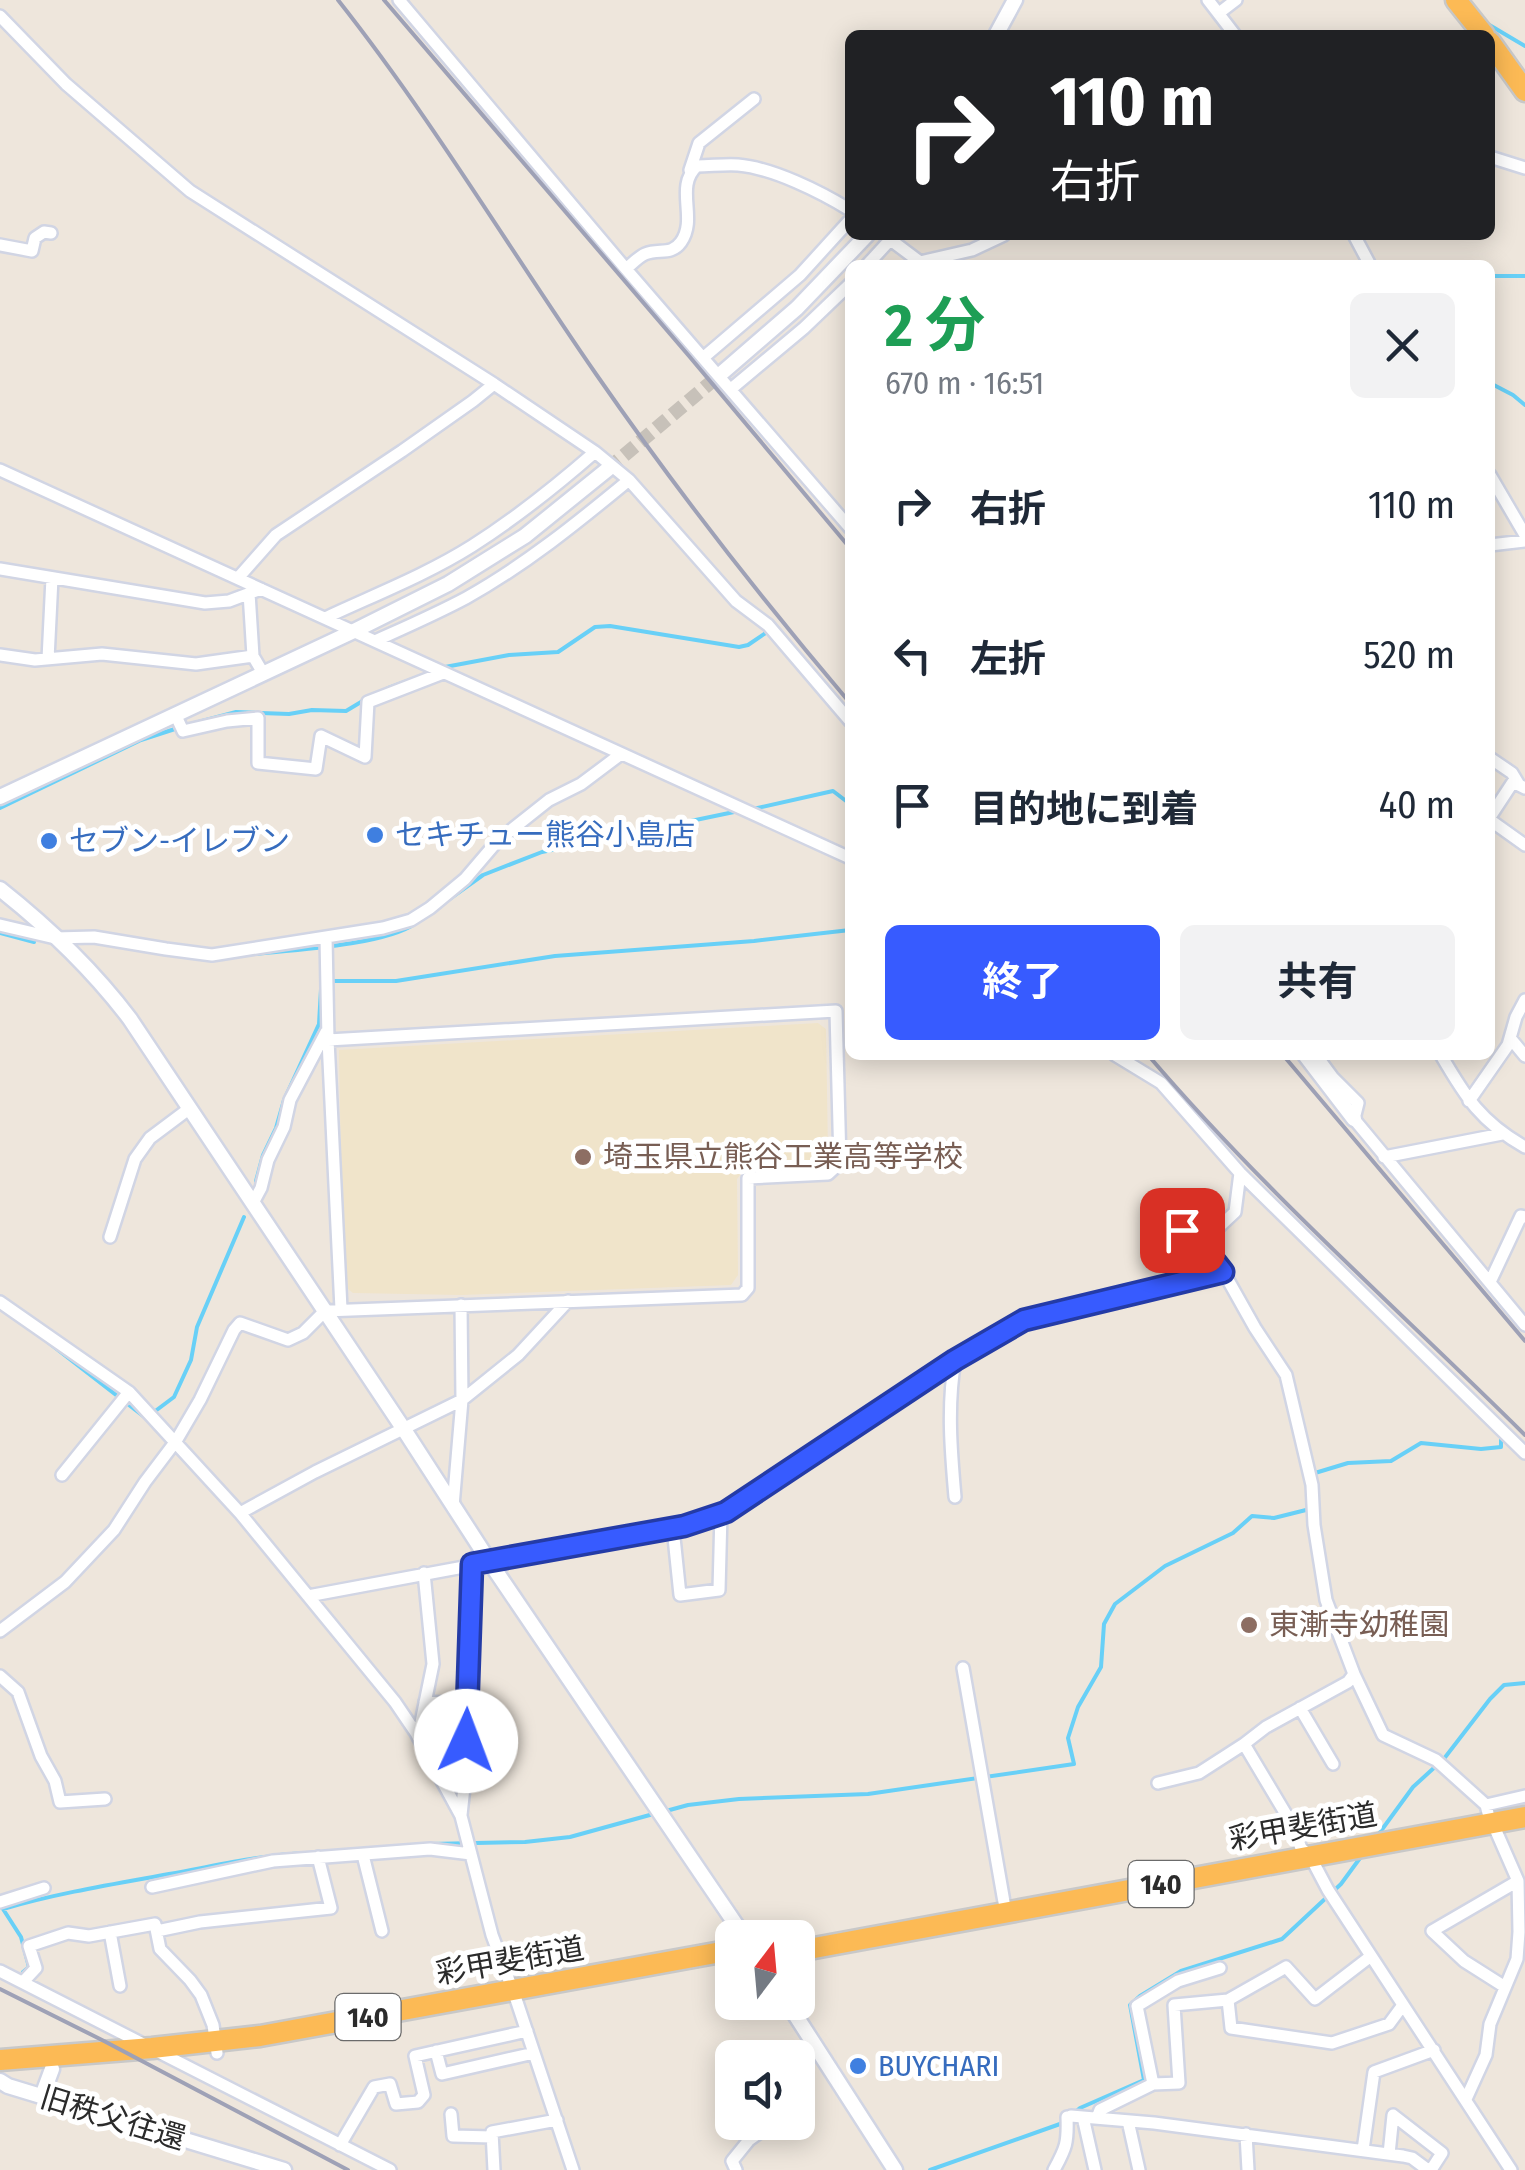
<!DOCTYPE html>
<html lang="ja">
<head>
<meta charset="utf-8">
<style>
  :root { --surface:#fff; --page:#f2f2f3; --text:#1f2937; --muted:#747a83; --accent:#375bff }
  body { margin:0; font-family:"Fira Sans Condensed","Noto Sans JP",sans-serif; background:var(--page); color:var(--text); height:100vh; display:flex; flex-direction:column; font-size:38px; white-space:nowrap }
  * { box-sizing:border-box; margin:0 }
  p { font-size:32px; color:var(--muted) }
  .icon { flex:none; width:55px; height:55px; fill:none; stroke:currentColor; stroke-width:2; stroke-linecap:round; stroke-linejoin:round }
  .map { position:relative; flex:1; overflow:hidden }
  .sheet { position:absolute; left:845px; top:260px; width:650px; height:800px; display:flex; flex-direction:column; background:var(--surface); border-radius:15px; box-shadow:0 5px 25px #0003 }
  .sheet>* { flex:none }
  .guide { position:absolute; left:845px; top:30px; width:650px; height:210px; border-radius:15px; box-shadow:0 5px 25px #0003; background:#202124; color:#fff; overflow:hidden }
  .needle { width:65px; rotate:16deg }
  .fabs { position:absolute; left:715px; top:1920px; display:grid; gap:20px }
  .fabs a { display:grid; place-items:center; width:100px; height:100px; border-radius:15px; background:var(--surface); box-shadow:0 5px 25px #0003; font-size:50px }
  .pin { position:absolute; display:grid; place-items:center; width:85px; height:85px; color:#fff; margin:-42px; border-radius:20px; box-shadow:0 5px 15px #0006 }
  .me { position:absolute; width:110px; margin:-55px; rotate:2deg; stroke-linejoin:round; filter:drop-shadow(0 0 8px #0008) }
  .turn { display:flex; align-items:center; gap:35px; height:210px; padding:0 40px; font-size:45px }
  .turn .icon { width:130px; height:130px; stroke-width:2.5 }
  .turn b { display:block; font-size:70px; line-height:85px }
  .round { display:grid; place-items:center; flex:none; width:105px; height:105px; border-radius:15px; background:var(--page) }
  .headline { display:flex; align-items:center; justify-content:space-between; height:170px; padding:0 40px }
  h1 { font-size:60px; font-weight:700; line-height:75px; color:#1e9e55 }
  .action { display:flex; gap:20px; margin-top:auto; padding:20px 40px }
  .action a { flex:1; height:115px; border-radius:15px; background:var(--accent); color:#fff; font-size:40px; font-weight:700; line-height:115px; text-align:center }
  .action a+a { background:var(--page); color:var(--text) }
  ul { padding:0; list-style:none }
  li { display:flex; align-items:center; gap:30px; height:150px; padding:0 40px }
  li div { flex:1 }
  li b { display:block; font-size:38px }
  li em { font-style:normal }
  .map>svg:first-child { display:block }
  .education { fill:#f0e4ca }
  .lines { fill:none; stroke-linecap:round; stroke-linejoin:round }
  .stream { stroke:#68d0f7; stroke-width:4 }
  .tertiary-tunnel { stroke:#c7c1b9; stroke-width:14; stroke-dasharray:14 7; stroke-linecap:butt }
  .minor-casing { stroke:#d1d5e4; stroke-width:16 }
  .tertiary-casing { stroke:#d1d5e4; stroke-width:19 }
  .trunk-casing { stroke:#c8c8c8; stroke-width:25 }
  .minor { stroke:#fff; stroke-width:11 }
  .tertiary { stroke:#fff; stroke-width:14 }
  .trunk { stroke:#fcba55; stroke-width:20 }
  .rail { stroke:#9ea1b6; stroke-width:4 }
  .route-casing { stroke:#243ba6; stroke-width:25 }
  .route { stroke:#375bff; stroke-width:18 }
  .shop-dot { fill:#3f7fe0; stroke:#fff; stroke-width:4 }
  .education-dot { fill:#8d6e63; stroke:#fff; stroke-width:4 }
  .labels { text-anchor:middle; stroke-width:10; stroke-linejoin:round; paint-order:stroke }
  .shield { fill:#fff; stroke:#6b6b6b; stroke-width:2.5 }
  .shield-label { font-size:28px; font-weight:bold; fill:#2b2b2b }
  .shop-label { font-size:30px; fill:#366cbe; stroke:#fff; text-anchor:start }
  .education-label { font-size:30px; fill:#785e54; stroke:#fff; text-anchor:start }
  .street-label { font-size:30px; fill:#2b2b2b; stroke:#fff }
</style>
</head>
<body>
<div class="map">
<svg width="1525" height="2170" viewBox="0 0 1525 2170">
  <rect width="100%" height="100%" fill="#eee6dc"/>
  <!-- education -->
  <path class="education" d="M818,1023L826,1029L828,1154L821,1161L747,1166L737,1179L738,1275L731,1285L461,1295L353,1293L343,1285L339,1050Z"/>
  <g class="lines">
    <!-- stream -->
    <path class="stream" d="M1486,23L1525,46
      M1490,276H1525
      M1490,383L1513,395L1525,405
      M445,667L509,655L558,652L595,627L610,626L739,647L748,645L767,632
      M388,688L431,672
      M191,724L236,712L289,714L312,710L346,711L366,699
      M0,808L141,740L178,728
      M753,809L833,791L850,804
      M448,900L483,875L542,852L734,812
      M0,933L34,942
      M255,954C295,950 385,945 416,923
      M328,981H396L555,956L754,941L850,930
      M256,1181L263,1155L276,1128L284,1100L319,1024L321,989
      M49,1343L147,1419
      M154,1412L174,1397L191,1360L197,1327L244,1217
      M1315,1475V1473L1348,1463L1391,1461L1421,1443L1481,1449L1501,1447V1440
      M1443,1760L1490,1699L1504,1685L1525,1683
      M666,1811L688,1805L739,1799L868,1794L1074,1764L1068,1738L1078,1707L1101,1667L1104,1624L1115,1604L1165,1566L1233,1533L1252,1516L1274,1518L1310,1509
      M1378,1835L1413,1787L1436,1766
      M430,1844L525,1842L570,1837L657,1813
      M23,1972L29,1967L21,1937L3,1909C58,1893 114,1884 169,1874C215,1866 260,1855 306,1853
      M1073,2114L1080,2108L1144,2080L1130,2005L1140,1996L1181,1971L1282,1939L1341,1884L1363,1854
      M930,2170L1060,2124L1065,2120"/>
    <!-- tertiary-tunnel -->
    <path class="tertiary-tunnel" d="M608,469L723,372"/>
    <!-- minor casing -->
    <g class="minor-casing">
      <path id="minor" d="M399,0L626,269L850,528
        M1208,0L1235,35
        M1219,13L1236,0
        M0,16L66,84L190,191L494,384L595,452L629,480L736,601L768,625L850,721
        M1490,157L1525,168
        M690,170L699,143L754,99
        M884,235L920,262L972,250L1004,235
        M1354,235L1370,265
        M0,245L32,251L35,238L44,232L51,233
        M867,265L890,240
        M626,269C631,265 638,257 645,254C659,248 671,256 681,242C698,218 674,187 697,166C711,166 725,164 738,165C773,168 821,192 850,210
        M704,357L800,275L850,220
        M731,389L804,328L850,284
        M0,470L850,858
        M1490,475L1525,535
        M1490,545L1525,541
        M0,569L205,603L229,601L261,589
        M238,578L276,535L402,451L473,401L494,384
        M249,593L253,656
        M325,618C374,595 426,575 472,546C516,518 556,486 595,452
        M375,641C406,627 436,614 466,598C525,565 577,523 629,480
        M0,655L35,660L102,654L196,664L253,656L263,673
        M48,659L52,578
        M175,714L183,731L227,721L258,718V763L316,769L321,736L365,757L368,702L443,673
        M1490,758L1512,773L1518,783
        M1490,817L1513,782L1525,788
        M1490,820L1525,845
        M0,925L55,938L94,937L166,949L212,955L383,928L411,920L430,908L465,879L494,845L510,831L549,800L581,784L621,754
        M326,937L328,1040L341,1309
        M1511,1039L1525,1056
        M1115,1055L1161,1083L1240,1173L1525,1453
        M1316,1055L1333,1078L1358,1103L1354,1119L1525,1325
        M1441,1055C1466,1098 1481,1122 1525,1147
        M1469,1101L1508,1045L1516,1017L1525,1000
        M1384,1157L1502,1134
        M1240,1173L1235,1212L1201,1244L1223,1271L1255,1328L1286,1375L1312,1485L1314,1525L1326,1600L1354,1674L1348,1682L1266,1727L1244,1744L1290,1821L1301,1848L1310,1856L1328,1890L1511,2170
        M253,1203L261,1188L268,1160L284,1127L290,1100L326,1032
        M1163,1215L1201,1244
        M110,1237L135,1159L150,1138L190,1108
        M1490,1282L1521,1216L1525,1217
        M0,1302L129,1392L240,1513L395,1702L416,1733L461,1816L492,1935L517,2002L573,2170
        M62,1475L129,1392
        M955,1497C951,1452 947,1405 955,1360
        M453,1506L462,1400L461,1305
        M240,1513L315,1472L462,1400L518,1355L568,1301
        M673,1528L680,1595L719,1590L721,1513
        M308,1596L684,1526L725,1512L959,1358L1024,1320L1223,1271
        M0,1631L65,1582L114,1530L145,1482L176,1441L200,1400L234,1330L240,1323L288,1340L303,1333L325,1311L742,1295L748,1288V1178L828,1174L840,1163L836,1011L328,1040
        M963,1668L1004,1902
        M1354,1674L1383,1735L1436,1760L1486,1805
        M0,1676L18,1692L41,1756L55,1781L60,1802L105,1799
        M425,1702L467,1704
        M1300,1708L1333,1764
        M418,1737L433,1664L424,1573
        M1158,1783L1199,1773L1244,1744
        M1488,1813L1486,1805L1525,1796
        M461,1815L465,1778L471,1564
        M363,1855L382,1931
        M152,1887L273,1861L430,1849L471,1854
        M0,1902L44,1888
        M157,1931L200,1922L331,1908L318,1857
        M110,1932L120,1986
        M0,1971L390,2170
        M23,1982L36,1968L29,1946L68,1933L89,1936L155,1924L160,1949L190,1980L201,1995L213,2025L217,2053
        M1505,1987L1464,1961L1432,1931L1518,1881
        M1228,2000L1231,2028L1332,2043L1389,2024L1403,2005
        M436,2051L442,2074L534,2053
        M1153,2084L1137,2006L1178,1981L1220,1968
        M1466,2099L1486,2055L1490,2024L1517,1959L1519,1932L1518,1881L1493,1824
        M451,2114L453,2136L492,2137
        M1071,2116L1154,2123L1403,2156L1412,2158L1428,2170
        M1083,2117L1095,2170
        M1097,2118L1100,2110L1153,2084L1179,2083L1174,2005L1228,2000L1286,1967L1315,1999L1371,1956
        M1128,2121L1139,2170
        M1246,2134L1248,2170
        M340,2145L374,2087L390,2084L396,2104L418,2102L424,2095L415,2056L527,2031
        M1363,2150L1374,2072L1434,2050
        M1389,2154L1393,2115L1442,2153L1431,2170
        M494,2170L492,2132L557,2120
        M736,2170L732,2161L749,2140L767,2127L764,2122
        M1054,2170C1066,2148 1068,2143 1067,2117"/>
    </g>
    <!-- tertiary casing -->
    <g class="tertiary-casing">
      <path id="tertiary" d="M996,35L1015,0
        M723,372L797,308L867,235
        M0,797L354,631L448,584L525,536L608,469
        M0,889C48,927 93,970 130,1019L403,1428L489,1561L745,1938
        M1305,1055L1354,1119
        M787,2002L895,2170
        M0,2081L8,2086L284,2170
        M42,2096L52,2069"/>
    </g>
    <!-- trunk casing -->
    <g class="trunk-casing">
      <path id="trunk" d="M1456,0L1484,35
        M1490,42L1525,91
        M798,1951L1525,1817
        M0,2060L152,2048L260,2036L732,1950"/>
    </g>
    <!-- minor -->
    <use href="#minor" class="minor"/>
    <!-- tertiary -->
    <use href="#tertiary" class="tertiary"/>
    <!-- trunk -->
    <use href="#trunk" class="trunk"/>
    <!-- rail -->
    <path class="rail" d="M338,0C432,119 510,250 596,374C675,488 760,597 850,703
      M384,0L689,356L850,548
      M1148,1055C1264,1191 1398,1309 1525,1435
      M1283,1055L1525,1341
      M0,1989L104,2041L348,2170"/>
  </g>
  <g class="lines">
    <!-- route casing -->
    <g class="route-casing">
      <path id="route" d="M466,1741L472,1564L684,1526L726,1512L955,1360L1024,1320L1223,1272L1201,1244L1182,1230"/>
    </g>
    <!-- route -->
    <use href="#route" class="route"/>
  </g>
  <!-- markers -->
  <g class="shop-dot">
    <circle cx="375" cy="835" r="10"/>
    <circle cx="49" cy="841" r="10"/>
    <circle cx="858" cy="2066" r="10"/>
  </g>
  <g class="education-dot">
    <circle cx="583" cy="1157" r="10"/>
    <circle cx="1249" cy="1625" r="10"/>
  </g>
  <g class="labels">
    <!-- shield labels -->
    <g class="shield">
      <rect x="1128.5" y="1861" width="65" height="46" rx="8"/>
      <rect x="335.5" y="1994" width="65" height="46" rx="8"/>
    </g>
    <g class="shield-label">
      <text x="1161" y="1894">140</text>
      <text x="368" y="2027">140</text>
    </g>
    <!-- shop labels -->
    <g class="shop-label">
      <text x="395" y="845">セキチュー熊谷小島店</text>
      <text x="69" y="851">セブン-イレブン</text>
      <text x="878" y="2076">BUYCHARI</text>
    </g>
    <!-- education labels -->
    <g class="education-label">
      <text x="603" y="1167">埼玉県立熊谷工業高等学校</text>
      <text x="1269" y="1635">東漸寺幼稚園</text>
    </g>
    <!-- street labels -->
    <g class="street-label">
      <text transform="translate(1303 1827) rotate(-10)" y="10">彩甲斐街道</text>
      <text transform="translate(510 1961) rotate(-10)" y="10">彩甲斐街道</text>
      <text transform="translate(113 2118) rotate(17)" y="10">旧秩父往還</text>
    </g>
  </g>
</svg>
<div class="fabs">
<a><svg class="needle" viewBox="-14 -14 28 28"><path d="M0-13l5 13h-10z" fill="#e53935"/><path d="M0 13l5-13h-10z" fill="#747a83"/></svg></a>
<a><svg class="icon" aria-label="sound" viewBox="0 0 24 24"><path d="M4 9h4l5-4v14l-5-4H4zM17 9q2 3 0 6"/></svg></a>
</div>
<div class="pin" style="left:1182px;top:1230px;background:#d93025"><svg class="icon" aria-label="arrive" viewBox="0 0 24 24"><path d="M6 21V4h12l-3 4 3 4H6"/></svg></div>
<svg class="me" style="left:466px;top:1741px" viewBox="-20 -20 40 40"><circle r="19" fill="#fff"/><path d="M0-13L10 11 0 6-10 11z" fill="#375bff"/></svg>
<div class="guide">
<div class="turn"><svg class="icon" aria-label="right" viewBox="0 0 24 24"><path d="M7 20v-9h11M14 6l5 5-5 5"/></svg><div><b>110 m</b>右折</div></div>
</div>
<section class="sheet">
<div class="headline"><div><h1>2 分</h1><p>670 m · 16:51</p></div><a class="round"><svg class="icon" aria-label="close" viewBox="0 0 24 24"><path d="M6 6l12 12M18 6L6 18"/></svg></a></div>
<ul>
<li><svg class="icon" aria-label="right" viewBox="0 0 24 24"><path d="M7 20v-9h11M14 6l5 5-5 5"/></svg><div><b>右折</b></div><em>110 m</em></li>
<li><svg class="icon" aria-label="left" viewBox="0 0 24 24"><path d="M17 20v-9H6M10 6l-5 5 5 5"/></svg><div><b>左折</b></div><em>520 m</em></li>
<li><svg class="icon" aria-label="arrive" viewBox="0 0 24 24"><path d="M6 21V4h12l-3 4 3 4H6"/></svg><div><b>目的地に到着</b></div><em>40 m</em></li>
</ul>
<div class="action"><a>終了</a><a>共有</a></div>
</section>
</div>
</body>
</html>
